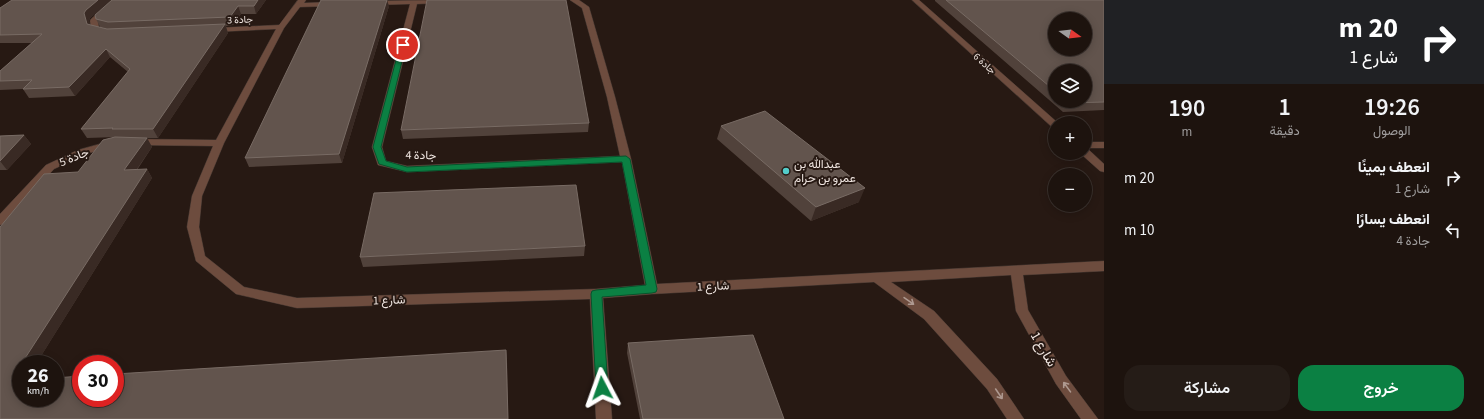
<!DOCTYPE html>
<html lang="ar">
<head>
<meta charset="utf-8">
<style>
  :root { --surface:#1d130e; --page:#251c17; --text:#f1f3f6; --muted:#a09e9e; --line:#3b322e; --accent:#0b8043 }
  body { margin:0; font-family:"Source Sans 3",Vazirmatn,sans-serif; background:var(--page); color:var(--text); direction:rtl; height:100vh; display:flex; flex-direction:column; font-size:15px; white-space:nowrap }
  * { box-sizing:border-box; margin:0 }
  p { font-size:13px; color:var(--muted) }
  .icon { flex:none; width:22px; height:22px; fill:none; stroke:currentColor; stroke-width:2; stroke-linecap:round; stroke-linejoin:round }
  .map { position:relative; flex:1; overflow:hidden; direction:ltr }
  .panel { display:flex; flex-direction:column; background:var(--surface); width:380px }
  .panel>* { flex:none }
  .hud { background:#202124; color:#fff; overflow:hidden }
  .needle { width:26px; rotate:105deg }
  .tools { position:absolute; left:1048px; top:12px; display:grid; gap:8px }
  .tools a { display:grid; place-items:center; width:44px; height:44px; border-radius:50%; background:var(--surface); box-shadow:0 2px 10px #0003,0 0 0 1px var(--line); font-size:20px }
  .speed { position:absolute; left:12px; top:355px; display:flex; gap:8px; font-size:20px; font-weight:700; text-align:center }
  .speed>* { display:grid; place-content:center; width:52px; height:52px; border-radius:50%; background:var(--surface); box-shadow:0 2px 10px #0003,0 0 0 1px var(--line); line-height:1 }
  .speed small { font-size:10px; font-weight:400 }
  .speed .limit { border:6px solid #d22; background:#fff; color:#111 }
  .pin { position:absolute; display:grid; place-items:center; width:34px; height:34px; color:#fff; margin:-17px; border:2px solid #fff; border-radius:50%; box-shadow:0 1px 4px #0007 }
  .me { position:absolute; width:44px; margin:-22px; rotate:356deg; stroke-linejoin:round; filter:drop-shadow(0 0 3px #0008) }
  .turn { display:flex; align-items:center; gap:14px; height:84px; padding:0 20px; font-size:18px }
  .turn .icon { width:52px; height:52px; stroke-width:2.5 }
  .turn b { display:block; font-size:28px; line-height:34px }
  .eta { display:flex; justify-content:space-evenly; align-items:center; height:68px; text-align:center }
  .eta b { font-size:24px; font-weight:600; line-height:28px }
  .cta { display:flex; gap:8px; margin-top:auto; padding:8px 20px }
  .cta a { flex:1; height:46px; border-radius:16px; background:var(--accent); color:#fff; font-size:16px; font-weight:600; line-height:46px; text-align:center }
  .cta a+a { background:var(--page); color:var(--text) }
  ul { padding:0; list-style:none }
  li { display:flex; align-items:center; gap:12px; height:52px; padding:0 20px }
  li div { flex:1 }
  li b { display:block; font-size:15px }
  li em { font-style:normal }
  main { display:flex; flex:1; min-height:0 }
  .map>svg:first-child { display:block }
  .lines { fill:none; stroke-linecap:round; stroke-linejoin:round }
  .minor-casing { stroke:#433630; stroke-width:1 }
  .minor { fill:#6d4c3e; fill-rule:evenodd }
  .wall { fill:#51423b; fill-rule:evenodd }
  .shaded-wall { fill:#392a24 }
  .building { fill:#62544d; stroke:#786b64; fill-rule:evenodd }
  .oneway { stroke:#ae9990 }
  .route { fill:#0b8043; stroke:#07532c }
  .poi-dot { fill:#53cdcb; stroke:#271913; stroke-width:1.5 }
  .labels { text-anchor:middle; stroke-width:4; stroke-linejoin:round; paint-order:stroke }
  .far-street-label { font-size:10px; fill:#f0e6e1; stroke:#271913 }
  .street-label { font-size:12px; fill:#f0e6e1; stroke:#271913 }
  .poi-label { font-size:12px; fill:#f0e6e1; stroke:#271913; text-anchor:start }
  .near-street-label { font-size:14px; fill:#f0e6e1; stroke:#271913 }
</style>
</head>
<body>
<main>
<section class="panel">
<div class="hud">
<div class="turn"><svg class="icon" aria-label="right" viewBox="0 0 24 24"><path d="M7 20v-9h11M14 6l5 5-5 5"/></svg><div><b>20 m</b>شارع 1</div></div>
</div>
<div class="eta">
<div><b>19:26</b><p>الوصول</p></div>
<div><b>1</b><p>دقيقة</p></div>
<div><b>190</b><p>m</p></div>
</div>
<ul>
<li><svg class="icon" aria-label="right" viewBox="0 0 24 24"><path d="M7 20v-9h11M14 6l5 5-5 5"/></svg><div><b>انعطف يمينًا</b><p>شارع 1</p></div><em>20 m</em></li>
<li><svg class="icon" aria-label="left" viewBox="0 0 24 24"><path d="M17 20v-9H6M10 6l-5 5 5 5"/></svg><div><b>انعطف يسارًا</b><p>جادة 4</p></div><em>10 m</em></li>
</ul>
<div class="cta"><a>خروج</a><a>مشاركة</a></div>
</section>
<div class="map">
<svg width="1104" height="419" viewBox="0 0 1104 419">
  <rect width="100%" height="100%" fill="#271913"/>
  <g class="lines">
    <!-- minor casing -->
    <g class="minor-casing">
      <path id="minor" d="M114,0H122L98,22L99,28L110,30V34L92,31L90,21L91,19Z
        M298,0H306L304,3L333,2L337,4L333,6L300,7L284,28L224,143L202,196L199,227L205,256L244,287L297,298L596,289L645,285L622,162L407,172L378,165L372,147L410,4L374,5L370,3L374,1L444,0L443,2L441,3L417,4L382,147L386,161L407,166L620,156L607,97L582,8L570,0H579L589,7L615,97L631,159L657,284L1104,261V271L1023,275L1028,310L1066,376L1098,419H1081L1056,384L1016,311L1011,275L891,282L934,311L997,379L1024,419H1007L987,389L924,319L874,282L652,294L603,298L612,419H596L590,299L297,308L236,294L196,261L187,227L192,196L213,146L136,145L131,142L136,139L216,140L276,29L214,32L210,30L214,28L279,25Z
        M912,0H919L1058,123H1055V128L1052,127Z
        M111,141L116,144L114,146L86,154L54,169L4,224L0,225V214L46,165L78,150Z
        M1085,142H1104V148H1085Z
        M1085,149L1089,150L1104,164V172L1100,171L1081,154V153H1085Z"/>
    </g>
    <!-- minor -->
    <use href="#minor" class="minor"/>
  </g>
  <!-- wall -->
  <path class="wall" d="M112,0H266L256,14H241L233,25L226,26L228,33L158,138H147L152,147L137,170L147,169L152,178L36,364H21V398L506,350L507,359L508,419H0L78,172L117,138V137L87,138L81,129L128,72L110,57L75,96L29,98L23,89L0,90V71L32,43H0V8L112,0L90,18L89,21L90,25L108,29L100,27L96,19Z
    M935,0H1104V110L1063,112L935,1ZM1055,71L1085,101H1055Z
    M389,6L342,163L249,167L245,158Z
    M589,123L588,132L403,139L401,130Z
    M721,126L859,202L811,221L717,139Z
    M24,135L31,144L7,170H0V136Z
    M585,246L584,256L363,267L360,257Z
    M628,343L784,419H640L627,353Z"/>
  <!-- shaded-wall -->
  <path class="shaded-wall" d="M98,0H112L90,18L89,21L92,32L87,24L84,13L86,10Z
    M258,0H266L256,14L254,6Z
    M387,0L389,6L342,163L339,154Z
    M238,6L241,14L233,25L230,17Z
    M225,24L228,33L158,138L153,129Z
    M106,49L110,57L75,96L69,87Z
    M24,135L31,144L7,170L0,161Z
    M147,138L152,147L130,179L124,170Z
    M147,169L152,178L36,364H21Z
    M865,188L859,202L811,221L816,207Z
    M506,350L507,359L508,419Z
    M21,365V389L11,380Z"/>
  <!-- building -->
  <path class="building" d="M12,0H98L86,10L84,13L87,24L107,29L225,24L153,129H112L113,128L81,129L130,69L106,49L69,87L23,89L32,80L0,81V71L42,34L0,35V8Z
    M112,0H258L254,6H238L230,17L108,22L96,19L95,15Z
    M321,0H387L339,154L245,158Z
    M427,0H566L589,123L401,130Z
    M946,0H1104V102L1069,103L1067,101H1085V71H1055V91ZM1055,19H1085V49H1055Z
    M765,111L865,188L816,207L721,126Z
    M24,135L0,161V136Z
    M115,137L147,138L124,170L147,169L11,380H21V398H55V378L81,376V398H115V374L506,350L508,419H0V227L44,174L78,172L103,140Z
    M576,185L585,246L360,257L374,193Z
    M753,335L784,419H643L628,343Z"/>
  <!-- one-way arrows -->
  <defs><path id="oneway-shaft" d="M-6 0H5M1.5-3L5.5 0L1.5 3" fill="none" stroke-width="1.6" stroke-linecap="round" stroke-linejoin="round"/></defs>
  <g class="oneway">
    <use href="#oneway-shaft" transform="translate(909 301) rotate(35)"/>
    <use href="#oneway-shaft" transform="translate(1067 387) rotate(-126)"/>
    <use href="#oneway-shaft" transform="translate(999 394) rotate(56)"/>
  </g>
  <!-- route -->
  <path class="route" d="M403,43L406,45L381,147L386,161L407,167L626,156L630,159L657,289L656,292L652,293L602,297L608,388L606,391L602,393L598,391L596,388L591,294L592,291L596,290L646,285L622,162L407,172L379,164L373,147L400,45Z"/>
  <!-- markers -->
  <circle class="poi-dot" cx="786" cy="171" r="4"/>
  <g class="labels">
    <!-- far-street labels -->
    <g class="far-street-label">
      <text transform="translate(240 19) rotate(-2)" y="4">جادة 3</text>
      <text transform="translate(985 63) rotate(42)" y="4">جادة 6</text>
    </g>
    <!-- street labels -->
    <g class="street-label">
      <text transform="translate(421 155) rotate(1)" y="4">جادة 4</text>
      <text transform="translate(74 157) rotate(-22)" y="4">جادة 5</text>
      <text transform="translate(713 286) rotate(-3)" y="4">شارع 1</text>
      <text transform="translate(389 300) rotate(-2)" y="4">شارع 1</text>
    </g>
    <!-- poi labels -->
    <g class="poi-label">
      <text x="794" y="168">عبدالله بن<tspan x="794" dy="14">عمرو بن حرام</tspan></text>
    </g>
    <!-- near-street labels -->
    <g class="near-street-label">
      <text transform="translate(1044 349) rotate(60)" y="5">شارع 1</text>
    </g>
  </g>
</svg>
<div class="tools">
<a><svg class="needle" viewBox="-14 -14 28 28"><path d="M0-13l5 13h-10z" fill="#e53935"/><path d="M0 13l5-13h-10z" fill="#a09e9e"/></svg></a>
<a><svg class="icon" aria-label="layers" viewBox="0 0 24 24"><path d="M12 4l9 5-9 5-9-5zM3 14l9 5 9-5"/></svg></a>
<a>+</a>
<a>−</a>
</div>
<div class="speed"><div>26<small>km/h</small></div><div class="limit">30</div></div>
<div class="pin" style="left:403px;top:45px;background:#d93025"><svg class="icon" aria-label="arrive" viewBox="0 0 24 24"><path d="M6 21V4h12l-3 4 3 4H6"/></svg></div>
<svg class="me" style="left:602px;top:388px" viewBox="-20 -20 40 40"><path d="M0-17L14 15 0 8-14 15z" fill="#0b8043" stroke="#fff" stroke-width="4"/></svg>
</div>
</main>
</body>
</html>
